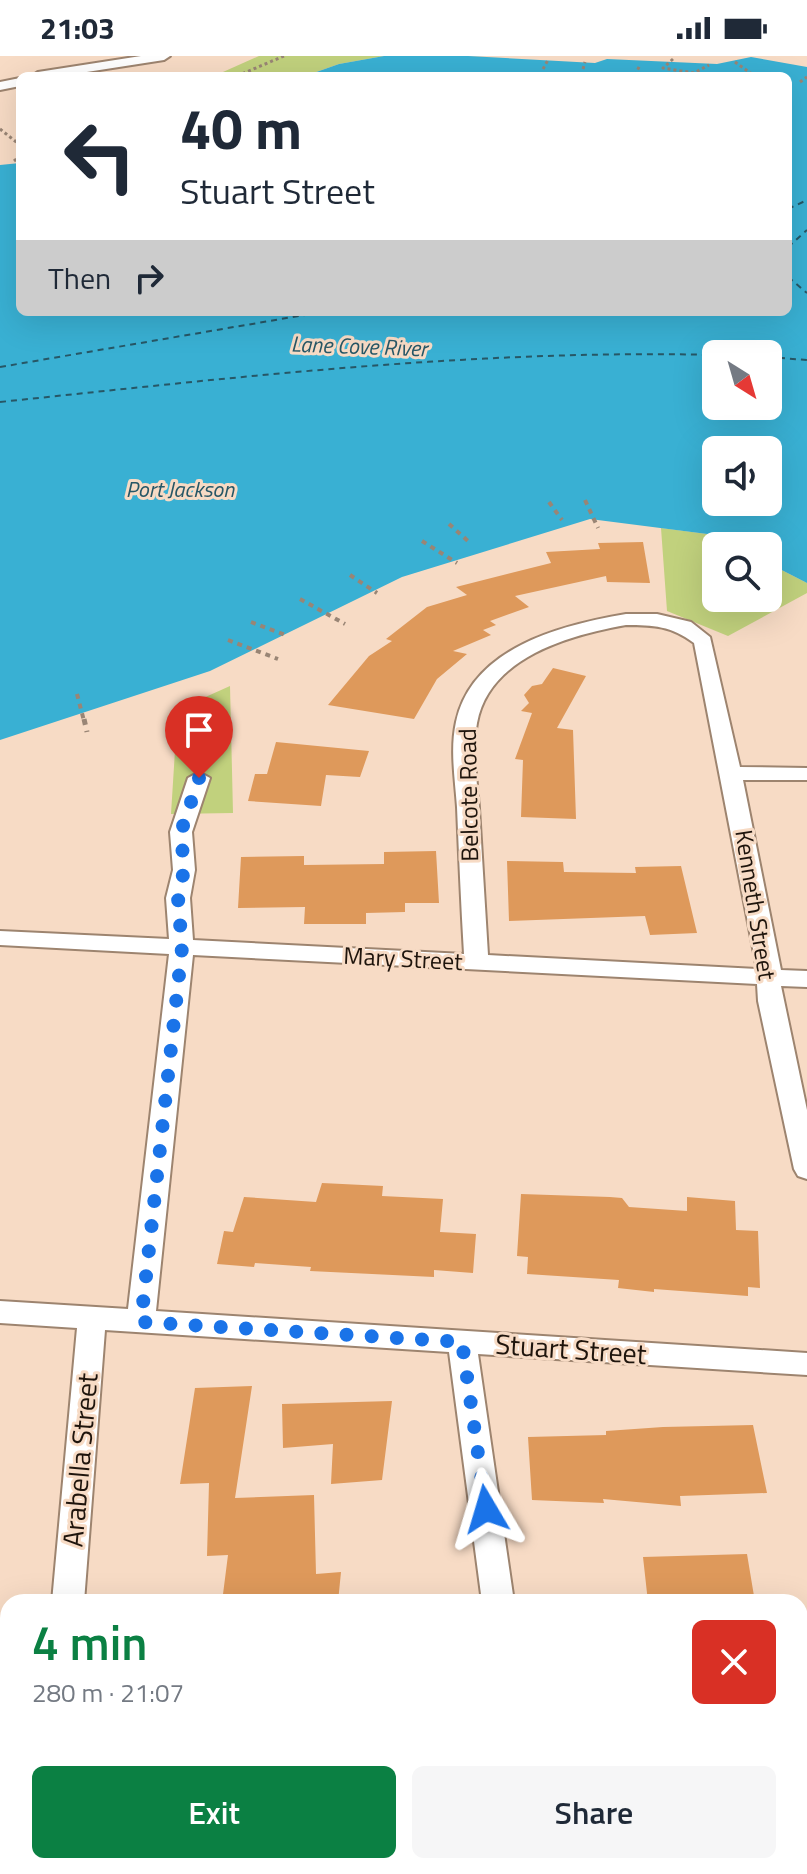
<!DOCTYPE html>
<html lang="en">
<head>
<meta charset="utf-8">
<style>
  :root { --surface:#fff; --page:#f6f6f7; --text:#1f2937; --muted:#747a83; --accent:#0b8043 }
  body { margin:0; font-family:"Titillium Web",sans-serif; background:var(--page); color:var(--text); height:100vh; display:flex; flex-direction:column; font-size:30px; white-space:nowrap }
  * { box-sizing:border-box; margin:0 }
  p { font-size:26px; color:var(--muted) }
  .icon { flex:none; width:44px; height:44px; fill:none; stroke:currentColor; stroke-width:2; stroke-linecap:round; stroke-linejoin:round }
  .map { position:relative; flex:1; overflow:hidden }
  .drawer { position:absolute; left:0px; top:1538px; width:808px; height:280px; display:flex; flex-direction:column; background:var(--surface); border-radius:24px 24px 0 0; box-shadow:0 8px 32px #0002 }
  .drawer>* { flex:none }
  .guide { position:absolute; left:16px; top:16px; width:776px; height:244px; border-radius:12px; box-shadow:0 8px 32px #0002; background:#fff; color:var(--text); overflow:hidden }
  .needle { width:52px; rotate:143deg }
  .buttons { position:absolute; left:702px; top:284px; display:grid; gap:16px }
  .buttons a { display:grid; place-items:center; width:80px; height:80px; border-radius:12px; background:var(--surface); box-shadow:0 8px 32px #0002; font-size:40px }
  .pin { position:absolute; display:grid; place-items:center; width:68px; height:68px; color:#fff; margin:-82px -34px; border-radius:50% 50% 50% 0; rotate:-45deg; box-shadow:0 0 8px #0007 }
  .pin .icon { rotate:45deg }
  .me { position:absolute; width:88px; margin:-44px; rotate:353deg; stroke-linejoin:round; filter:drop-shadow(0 0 6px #0008) }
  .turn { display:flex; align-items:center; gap:28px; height:168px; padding:0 32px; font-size:36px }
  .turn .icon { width:104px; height:104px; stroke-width:2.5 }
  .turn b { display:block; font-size:56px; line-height:68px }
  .then { display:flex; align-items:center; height:76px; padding:0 32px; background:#0003; gap:16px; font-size:30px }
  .round { display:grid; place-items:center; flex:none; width:84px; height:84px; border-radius:12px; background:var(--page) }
  .headline { display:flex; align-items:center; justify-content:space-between; height:136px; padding:0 32px }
  h1 { font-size:48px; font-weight:600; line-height:60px; color:var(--accent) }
  .cta { display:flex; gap:16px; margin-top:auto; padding:16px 32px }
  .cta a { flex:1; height:92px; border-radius:12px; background:var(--accent); color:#fff; font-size:32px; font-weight:600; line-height:92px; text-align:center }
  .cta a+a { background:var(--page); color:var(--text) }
  .status { display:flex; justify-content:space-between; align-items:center; height:56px; padding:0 40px; background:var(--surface); direction:ltr }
  .status svg { height:22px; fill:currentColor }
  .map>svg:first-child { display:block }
  .green { fill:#c1d17d }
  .water { fill:#39b0d3; fill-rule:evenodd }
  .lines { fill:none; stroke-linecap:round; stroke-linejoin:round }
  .ferry { stroke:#275766; stroke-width:2; stroke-dasharray:6 5; stroke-linecap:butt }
  .building { fill:#de995b }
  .street-casing { stroke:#9d846f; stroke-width:4 }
  .path-far2 { stroke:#998575; stroke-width:3; stroke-dasharray:3 3; stroke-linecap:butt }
  .path-far1 { stroke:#998575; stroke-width:4; stroke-dasharray:5 5; stroke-linecap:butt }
  .path { stroke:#998575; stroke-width:5; stroke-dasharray:6 6; stroke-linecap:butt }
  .street { fill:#fff; fill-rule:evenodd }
  .route { stroke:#1a73e8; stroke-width:14; stroke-dasharray:0 25.2 }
  .labels { text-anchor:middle; stroke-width:6; stroke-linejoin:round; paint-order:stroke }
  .far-water-label { font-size:22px; font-style:italic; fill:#275766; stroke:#f7dbc5 }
  .street-label { font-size:24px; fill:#1e140c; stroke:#f7dbc5 }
  .near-street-label { font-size:28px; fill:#1e140c; stroke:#f7dbc5 }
</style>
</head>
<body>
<div class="status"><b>21:03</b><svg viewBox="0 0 49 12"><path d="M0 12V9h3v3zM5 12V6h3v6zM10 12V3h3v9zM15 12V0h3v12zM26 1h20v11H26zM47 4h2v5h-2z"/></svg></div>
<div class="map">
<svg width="807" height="1818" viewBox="0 0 807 1818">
  <rect width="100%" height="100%" fill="#f7dbc5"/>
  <!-- green -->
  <path class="green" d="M259,0H384L339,8L305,20H214Z
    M661,472L715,479L736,490H716V542H768V507L807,527V537L728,580L667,555Z
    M230,630L233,757L171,758L178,647L201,643Z"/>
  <!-- water -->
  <path class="water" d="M384,0H468L595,7L607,3L717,8L751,1L807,11V527L768,507V490H736L715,479L590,463L402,521L210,615L0,684V109L20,107V256H788V20H305L339,8ZM716,298H768V350H716ZM716,394H768V446H716Z"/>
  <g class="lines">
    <!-- ferry -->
    <path class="ferry" d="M788,153L807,144
      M788,191L807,174
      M788,221L807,237
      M768,301L807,304
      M0,311L322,256
      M0,346C239,321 476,293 716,299"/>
  </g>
  <!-- building -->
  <path class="building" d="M643,486L650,527L607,526L606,520L515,540L529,551L490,565L496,569L483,574L491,579L453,595L467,598L437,623L414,663L328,649L369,600L392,585L386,583L427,551L467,539L456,531L551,507L546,496L600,493L598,487Z
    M553,612L586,620L557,672L573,674L576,763L521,761L523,704L515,703L532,657L521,655L529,647L524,639L532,630L542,628Z
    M276,686L369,695L360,721L326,719L321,750L248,745L255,718H267Z
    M436,795L439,847H405V856L366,857V868H304L305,851L238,852L241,801L304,800V809L384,808V796Z
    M507,805L563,806L564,816L636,817L635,811L681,810L697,877L650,879L645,860L509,865Z
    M322,1127L383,1130L382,1140L443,1143L440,1176L476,1178L473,1217L434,1214V1221L310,1215L311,1211L255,1207L254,1211L217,1208L224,1175L233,1176L244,1141L316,1146Z
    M521,1138L610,1141L622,1142L629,1151L687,1155V1141L735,1145L736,1174L758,1175L760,1232L748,1231V1240L654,1233V1236L618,1232L619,1224L527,1218L528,1201L517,1200Z
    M252,1330L235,1442L314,1439L316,1518L341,1516L338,1546H222L228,1499L207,1500L209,1427L180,1428L195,1332Z
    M392,1345L382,1424L331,1428L333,1388L283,1392L282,1348Z
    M753,1369L767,1437L680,1440L681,1450L603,1443L604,1447L532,1444L528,1381L606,1379V1375L663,1371Z
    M747,1498L755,1546H648L643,1501Z"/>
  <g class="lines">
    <!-- street casing -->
    <g class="street-casing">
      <path id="street" d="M141,0H170L164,4L61,20H32L38,16Z
        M20,22V30L0,34V26Z
        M626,558H657L691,566L710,581L740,711L807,712V724H743L781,914L807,915V931L781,930L807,1054V1123L798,1120L794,1113L758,945L757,928L193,899L156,1255L807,1297V1319L478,1298L514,1546H482L449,1296L105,1274L84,1546H52L77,1272L0,1267V1245L128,1253L169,898L0,889V875L169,883L166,842L173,814L170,776L188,722L199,716L210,722L192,776L195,814L190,842L193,884L464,898C461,849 459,800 457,751C455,723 450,693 456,666C472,591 562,569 626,558ZM626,569C654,569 671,570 694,587L757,913L488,899C485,850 482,801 479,752C477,724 472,694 477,667C489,601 570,579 626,569Z
        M27,1810H63L62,1818H26Z
        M491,1810H527V1818H491Z"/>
    </g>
    <!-- path-far2 -->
    <path class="path-far2" d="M673,3L663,12L694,17L709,9
      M735,6L752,18
      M543,13L548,4
      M583,13L585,6
      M635,19L640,9
      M237,20L284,0
      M800,26L807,21
      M0,73L20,89
      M14,105L20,100"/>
    <!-- path-far1 -->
    <path class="path-far1" d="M585,444L598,472
      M549,446L562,464
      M449,468L468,485
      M422,485L457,507
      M350,519L377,537
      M300,543L345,568
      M251,566L288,580
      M228,584L278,603
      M77,638L84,665"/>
    <!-- path -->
    <path class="path" d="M84,663L87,676"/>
    <!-- street -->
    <use href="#street" class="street"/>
  </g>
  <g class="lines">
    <!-- route -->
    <path class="route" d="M199,722L181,776L184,814L178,842L182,892L141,1266L462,1286L486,1453"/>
  </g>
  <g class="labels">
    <!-- far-water labels -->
    <g class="far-water-label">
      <text transform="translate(359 290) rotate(2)" y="8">Lane Cove River</text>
      <text x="180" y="441">Port Jackson</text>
    </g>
    <!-- street labels -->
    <g class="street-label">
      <text transform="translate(469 739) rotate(-91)" y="8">Belcote Road</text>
      <text transform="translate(755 849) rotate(81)" y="8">Kenneth Street</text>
      <text transform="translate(403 903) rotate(3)" y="8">Mary Street</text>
    </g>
    <!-- near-street labels -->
    <g class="near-street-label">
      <text transform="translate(571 1293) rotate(4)" y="10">Stuart Street</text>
      <text transform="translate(80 1404) rotate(-85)" y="10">Arabella Street</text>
    </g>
  </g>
</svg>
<div class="buttons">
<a><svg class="needle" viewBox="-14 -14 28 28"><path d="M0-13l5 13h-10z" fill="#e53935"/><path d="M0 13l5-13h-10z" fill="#747a83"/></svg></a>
<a><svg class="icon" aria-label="sound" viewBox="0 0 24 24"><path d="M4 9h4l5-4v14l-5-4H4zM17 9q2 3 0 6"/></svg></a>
<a><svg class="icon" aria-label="search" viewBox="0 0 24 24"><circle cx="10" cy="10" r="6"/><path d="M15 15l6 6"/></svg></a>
</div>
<div class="pin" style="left:199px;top:722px;background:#d93025"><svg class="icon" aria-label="arrive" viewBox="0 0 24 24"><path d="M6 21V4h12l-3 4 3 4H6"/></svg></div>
<svg class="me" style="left:486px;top:1453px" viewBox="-20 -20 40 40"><path d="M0-17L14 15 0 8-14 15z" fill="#1a73e8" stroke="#fff" stroke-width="4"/></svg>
<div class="guide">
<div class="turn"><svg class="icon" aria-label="left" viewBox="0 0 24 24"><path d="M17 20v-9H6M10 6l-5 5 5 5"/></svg><div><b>40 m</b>Stuart Street</div></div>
<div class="then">Then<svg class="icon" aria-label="right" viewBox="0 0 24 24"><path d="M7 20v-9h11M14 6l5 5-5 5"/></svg></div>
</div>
<section class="drawer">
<div class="headline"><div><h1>4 min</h1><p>280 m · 21:07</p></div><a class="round" style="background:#d93025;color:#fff"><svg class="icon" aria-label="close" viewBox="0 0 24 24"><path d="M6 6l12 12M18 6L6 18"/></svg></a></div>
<div class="cta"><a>Exit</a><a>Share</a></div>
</section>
</div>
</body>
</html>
